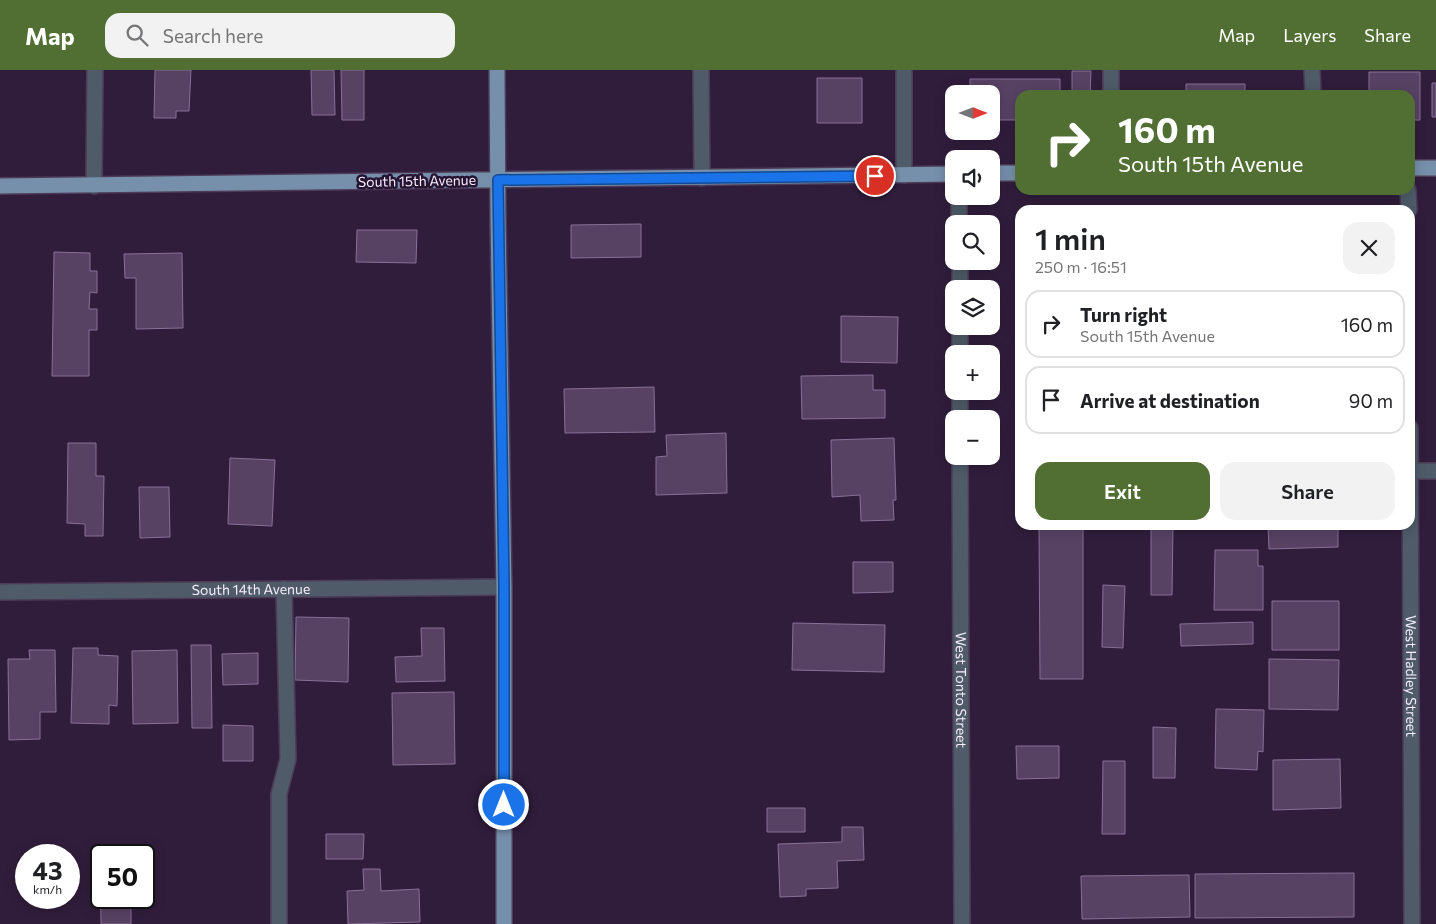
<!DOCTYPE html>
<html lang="en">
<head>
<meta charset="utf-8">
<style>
  :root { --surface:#fff; --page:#f2f2f2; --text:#202124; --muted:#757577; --line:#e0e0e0; --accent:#516f33 }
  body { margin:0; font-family:Commissioner,sans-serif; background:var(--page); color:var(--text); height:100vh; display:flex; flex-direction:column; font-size:19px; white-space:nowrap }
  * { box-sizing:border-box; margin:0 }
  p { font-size:16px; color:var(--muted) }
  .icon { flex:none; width:28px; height:28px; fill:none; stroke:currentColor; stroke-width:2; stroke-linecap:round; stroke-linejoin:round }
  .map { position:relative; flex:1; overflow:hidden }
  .sheet { position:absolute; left:1015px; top:135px; width:400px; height:325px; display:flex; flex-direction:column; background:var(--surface); border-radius:15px; box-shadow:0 2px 12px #0003 }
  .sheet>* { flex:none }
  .guide { position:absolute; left:1015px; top:20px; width:400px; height:105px; border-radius:15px; box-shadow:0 2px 12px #0003; background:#516f33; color:#fff; overflow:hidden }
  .needle { width:32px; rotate:90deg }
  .buttons { position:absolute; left:945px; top:15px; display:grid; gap:10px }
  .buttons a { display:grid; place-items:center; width:55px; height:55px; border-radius:10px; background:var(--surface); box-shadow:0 2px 12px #0003; font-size:25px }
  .speed { position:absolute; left:15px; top:774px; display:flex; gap:10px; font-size:25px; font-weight:700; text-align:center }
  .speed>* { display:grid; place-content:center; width:65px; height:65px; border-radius:50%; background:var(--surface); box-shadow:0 2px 12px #0003; line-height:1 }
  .speed small { font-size:12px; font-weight:400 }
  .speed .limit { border:2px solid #111; border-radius:8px; background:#fff; color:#111 }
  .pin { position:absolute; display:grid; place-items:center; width:42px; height:42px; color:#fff; margin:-21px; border:2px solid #fff; border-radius:50%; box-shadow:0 1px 5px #0007 }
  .me { position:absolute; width:55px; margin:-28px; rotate:0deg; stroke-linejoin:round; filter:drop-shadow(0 0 4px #0008) }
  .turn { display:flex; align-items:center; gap:18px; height:105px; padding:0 20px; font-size:22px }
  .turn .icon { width:65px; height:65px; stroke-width:2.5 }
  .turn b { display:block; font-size:35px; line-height:42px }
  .round { display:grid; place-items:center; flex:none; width:52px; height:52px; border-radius:15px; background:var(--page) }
  .headline { display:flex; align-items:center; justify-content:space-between; height:85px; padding:0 20px }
  h1 { font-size:30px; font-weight:600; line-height:38px }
  .primary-button { display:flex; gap:10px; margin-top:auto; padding:10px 20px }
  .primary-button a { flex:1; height:58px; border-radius:15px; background:var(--accent); color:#fff; font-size:20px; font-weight:600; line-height:58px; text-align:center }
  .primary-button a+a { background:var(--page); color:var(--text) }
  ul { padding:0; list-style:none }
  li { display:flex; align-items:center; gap:15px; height:68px; margin:0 10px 8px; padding:0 10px; border:2px solid var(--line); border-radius:15px }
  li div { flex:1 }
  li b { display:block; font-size:19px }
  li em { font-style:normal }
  header { display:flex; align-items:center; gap:30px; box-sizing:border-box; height:70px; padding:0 25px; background:var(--accent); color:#fff }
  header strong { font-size:24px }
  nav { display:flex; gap:28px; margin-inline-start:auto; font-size:18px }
  .search { width:350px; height:45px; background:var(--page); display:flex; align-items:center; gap:12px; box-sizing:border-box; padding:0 18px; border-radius:15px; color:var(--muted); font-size:19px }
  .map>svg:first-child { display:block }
  .building { fill:#574264; stroke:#877196 }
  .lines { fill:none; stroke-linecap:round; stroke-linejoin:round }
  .minor-casing { stroke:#4c3a57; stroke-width:18 }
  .major-casing { stroke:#4c3a57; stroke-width:18 }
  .minor { stroke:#4f5b69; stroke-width:15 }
  .major { stroke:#7690ac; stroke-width:15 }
  .route-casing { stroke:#114b97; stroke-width:12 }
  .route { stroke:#1a73e8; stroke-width:9 }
  .labels { text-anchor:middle; stroke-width:5; stroke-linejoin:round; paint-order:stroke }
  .street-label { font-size:14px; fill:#f6edfd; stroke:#261331 }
</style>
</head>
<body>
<header>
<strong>Map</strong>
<div class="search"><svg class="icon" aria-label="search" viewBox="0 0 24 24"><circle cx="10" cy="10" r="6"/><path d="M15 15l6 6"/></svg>Search here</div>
<nav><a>Map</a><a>Layers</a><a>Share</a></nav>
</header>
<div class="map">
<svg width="1436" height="854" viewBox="0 0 1436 854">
  <rect width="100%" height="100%" fill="#301d3c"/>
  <!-- building -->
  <path class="building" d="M155,0H191L189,41H176V48H154Z
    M311,0H334L335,45H312Z
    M341,0H364V50H342Z
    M1072,1H1091L1090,25H1072Z
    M1369,2H1420V50H1413V64H1410V25H1369Z
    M817,8H862V53H817Z
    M970,9H1060V25H1020V50H991V24H970Z
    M1432,13H1436V47H1432Z
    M1186,14H1245V25H1186Z
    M951,24H954V50H951Z
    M641,154V187L571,188V155Z
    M357,160H417L416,193L356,192Z
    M54,182L90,183V201H97V223L90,222L89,239H97V260H89V306H52Z
    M182,183L183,258L136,259V208H125L124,184Z
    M841,246L898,247L897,293L841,292Z
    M873,305V320H885V348L802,349L801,306Z
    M654,317L655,362L565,363L564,319Z
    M726,363L727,423L656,425V387L667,386L666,365Z
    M894,368L896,430H893L894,450L861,451L860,425L832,427L831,370Z
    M68,373H96V406H104L103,466H85V454L67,453Z
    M230,388L275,390L272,456L228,454Z
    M139,417H169L170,467L140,468Z
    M1039,455H1083V609H1040Z
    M1151,455H1173L1172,525H1151Z
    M1268,455H1338V477L1269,479Z
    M1215,480H1258V496H1263V540H1214Z
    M853,492H893V522L853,523Z
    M1103,515L1125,516L1123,578L1102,577Z
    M1272,531H1339V580H1272Z
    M296,547L349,548L348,612L295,610Z
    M1253,552V574L1181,576L1180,554Z
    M793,553L885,555L884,602L792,600Z
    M421,558H444L445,611L396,612L395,587L422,586Z
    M191,575H211L212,658H192Z
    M73,578H98V585L118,586L117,636L109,635V654L71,653Z
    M29,580H55L56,642H40V669L9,670L8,589H30Z
    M177,580L178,653L133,654L132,581Z
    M258,583V614L223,615L222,584Z
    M1269,589L1339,590L1338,640L1269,639Z
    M454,622L455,694L393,695L392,623Z
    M1216,639L1264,640L1263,682L1258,681L1257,700L1215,698Z
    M223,655L253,656V691H223Z
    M1153,657L1176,658L1175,708H1153Z
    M1016,676H1059V708L1017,709Z
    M1340,689L1341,738L1273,740V690Z
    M1103,691H1125V764H1102Z
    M767,738H805V762H767Z
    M842,757H863L864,790L837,791L838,818L806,819V826L780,827L778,774L842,772Z
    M326,764H364L363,789H326Z
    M144,786H146V833L131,834V854H101L100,787L101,828H144Z
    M363,799H380L381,821L419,819L420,852L348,854L347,821L364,820Z
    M1354,803V847L1195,848V804Z
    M1189,805L1190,847L1082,849L1081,806Z"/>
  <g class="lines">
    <!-- minor casing -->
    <g class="minor-casing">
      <g id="minor">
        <path d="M701,0L702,108"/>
        <path d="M1111,0V25"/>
        <path d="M1312,0L1313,25"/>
        <path d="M904,105V0"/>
        <path d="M94,116L95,0"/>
        <path d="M1408,120L1409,140"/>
        <path d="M959,126V154"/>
        <path d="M960,191V219"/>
        <path d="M960,256V284"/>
        <path d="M960,321V349"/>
        <path id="s1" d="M1410,358L1412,854"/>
        <path id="s2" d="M960,386L962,854"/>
        <path d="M1410,401H1436"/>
        <path id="s3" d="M0,522L504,517"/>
        <path d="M279,854V724L288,689L284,519"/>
      </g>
    </g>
    <!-- major casing -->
    <g class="major-casing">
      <path id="major" d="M497,0L498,150L504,517V854
        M1410,98H1436
        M991,103H1020
        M0,116L954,104"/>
    </g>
    <!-- minor -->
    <use href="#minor" class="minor"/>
    <!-- major -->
    <use href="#major" class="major"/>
  </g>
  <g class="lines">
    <!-- route casing -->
    <g class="route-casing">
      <path id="route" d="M504,735V517L498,110L875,106"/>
    </g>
    <!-- route -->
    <use href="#route" class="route"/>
  </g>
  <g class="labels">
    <!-- street labels -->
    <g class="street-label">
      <text transform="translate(417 111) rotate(-1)" y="5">South 15th Avenue</text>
      <text dy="5" stroke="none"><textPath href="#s3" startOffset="251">South 14th Avenue</textPath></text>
      <text dy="5" stroke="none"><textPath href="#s1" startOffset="248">West Hadley Street</textPath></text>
      <text dy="5" stroke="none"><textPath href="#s2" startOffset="234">West Tonto Street</textPath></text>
    </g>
  </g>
</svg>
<div class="buttons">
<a><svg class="needle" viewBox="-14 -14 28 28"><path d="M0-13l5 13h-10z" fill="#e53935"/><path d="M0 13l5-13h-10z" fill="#757577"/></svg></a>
<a><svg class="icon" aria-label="sound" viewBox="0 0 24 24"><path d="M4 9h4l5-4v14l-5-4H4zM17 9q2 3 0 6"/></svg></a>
<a><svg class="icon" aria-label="search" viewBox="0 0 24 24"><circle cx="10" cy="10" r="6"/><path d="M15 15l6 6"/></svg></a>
<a><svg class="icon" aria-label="layers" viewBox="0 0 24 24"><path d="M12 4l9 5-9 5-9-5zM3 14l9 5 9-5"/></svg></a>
<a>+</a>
<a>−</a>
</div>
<div class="speed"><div>43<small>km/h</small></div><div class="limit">50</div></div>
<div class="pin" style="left:875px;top:106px;background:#d93025"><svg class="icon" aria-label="arrive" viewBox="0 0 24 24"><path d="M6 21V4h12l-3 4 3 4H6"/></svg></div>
<svg class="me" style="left:504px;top:735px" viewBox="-20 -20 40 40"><circle r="17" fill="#1a73e8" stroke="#fff" stroke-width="3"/><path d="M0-11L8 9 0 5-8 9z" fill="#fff"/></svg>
<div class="guide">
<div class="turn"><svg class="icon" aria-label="right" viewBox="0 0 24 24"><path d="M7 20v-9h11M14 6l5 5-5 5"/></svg><div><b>160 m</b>South 15th Avenue</div></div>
</div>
<section class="sheet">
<div class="headline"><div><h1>1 min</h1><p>250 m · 16:51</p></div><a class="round"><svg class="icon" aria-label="close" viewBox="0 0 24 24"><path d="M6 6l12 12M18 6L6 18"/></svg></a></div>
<ul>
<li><svg class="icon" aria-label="right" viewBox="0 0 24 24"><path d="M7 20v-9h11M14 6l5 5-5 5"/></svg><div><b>Turn right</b><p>South 15th Avenue</p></div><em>160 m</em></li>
<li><svg class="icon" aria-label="arrive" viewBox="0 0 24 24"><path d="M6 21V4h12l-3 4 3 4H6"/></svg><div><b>Arrive at destination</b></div><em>90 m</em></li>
</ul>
<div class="primary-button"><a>Exit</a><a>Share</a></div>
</section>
</div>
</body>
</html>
